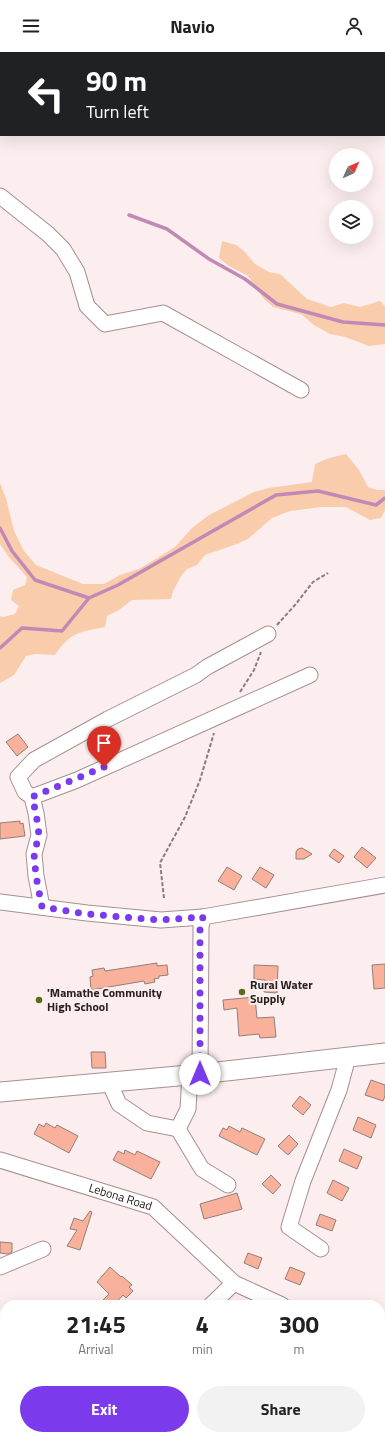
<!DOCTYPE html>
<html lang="en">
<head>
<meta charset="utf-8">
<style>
  :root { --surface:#fff; --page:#f2f2f2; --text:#202124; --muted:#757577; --accent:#7c3aed }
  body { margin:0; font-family:"Titillium Web",sans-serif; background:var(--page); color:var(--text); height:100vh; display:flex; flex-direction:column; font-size:15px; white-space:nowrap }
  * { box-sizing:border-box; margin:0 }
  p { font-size:13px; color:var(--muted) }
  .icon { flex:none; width:22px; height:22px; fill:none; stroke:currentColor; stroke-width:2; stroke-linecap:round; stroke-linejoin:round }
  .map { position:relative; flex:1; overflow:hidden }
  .side { position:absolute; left:0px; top:1248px; width:385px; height:140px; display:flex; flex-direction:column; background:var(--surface); border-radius:16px 16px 0 0; box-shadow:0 4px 16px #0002 }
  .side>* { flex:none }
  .hud { position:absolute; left:0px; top:0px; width:385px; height:84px; box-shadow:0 4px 16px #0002; background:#202124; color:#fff; overflow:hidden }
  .needle { width:26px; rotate:45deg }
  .buttons { position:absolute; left:329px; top:96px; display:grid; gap:8px }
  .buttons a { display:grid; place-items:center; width:44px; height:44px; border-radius:50%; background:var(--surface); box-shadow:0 4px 16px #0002; font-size:20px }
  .pin { position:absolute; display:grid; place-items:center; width:34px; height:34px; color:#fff; margin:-41px -17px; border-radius:50% 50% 50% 0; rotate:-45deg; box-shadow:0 0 4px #0007 }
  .pin .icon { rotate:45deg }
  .me { position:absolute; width:44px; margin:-22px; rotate:0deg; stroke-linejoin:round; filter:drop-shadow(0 0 3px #0008) }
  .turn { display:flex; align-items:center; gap:14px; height:84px; padding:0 20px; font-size:18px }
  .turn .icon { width:52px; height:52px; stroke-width:2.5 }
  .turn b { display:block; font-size:28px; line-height:34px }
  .eta { display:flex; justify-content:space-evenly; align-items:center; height:68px; text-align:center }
  .eta b { font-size:24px; font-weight:700; line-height:28px }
  .button { display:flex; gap:8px; margin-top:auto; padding:8px 20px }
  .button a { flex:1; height:46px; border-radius:24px; background:var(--accent); color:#fff; font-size:16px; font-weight:700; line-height:46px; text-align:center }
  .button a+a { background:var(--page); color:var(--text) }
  header { display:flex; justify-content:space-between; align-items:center; height:52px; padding:0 20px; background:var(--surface); font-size:18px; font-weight:700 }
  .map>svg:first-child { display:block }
  .green { fill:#f9ccab }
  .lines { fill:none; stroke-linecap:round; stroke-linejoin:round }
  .stream { stroke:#c18ab6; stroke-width:3.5 }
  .building { fill:#f9b19c; stroke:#927f79 }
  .minor-casing { stroke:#a59091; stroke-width:17 }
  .major-casing { stroke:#a59091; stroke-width:21 }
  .path { stroke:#887e7e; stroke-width:2; stroke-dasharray:4 2; stroke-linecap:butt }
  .minor { stroke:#fff; stroke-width:15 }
  .major { stroke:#fff; stroke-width:19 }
  .route { stroke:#7c3aed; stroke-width:7; stroke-dasharray:0 12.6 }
  .poi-dot { fill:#5a6d1a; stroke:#fceeee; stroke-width:1.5 }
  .labels { text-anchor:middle; stroke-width:4; stroke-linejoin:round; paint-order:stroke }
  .poi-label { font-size:12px; font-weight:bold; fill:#282020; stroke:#fceeee; text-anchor:start }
  .street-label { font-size:12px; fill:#282020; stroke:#fceeee }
</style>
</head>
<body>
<header><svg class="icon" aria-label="menu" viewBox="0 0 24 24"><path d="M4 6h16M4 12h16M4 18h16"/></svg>Navio<svg class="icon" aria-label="person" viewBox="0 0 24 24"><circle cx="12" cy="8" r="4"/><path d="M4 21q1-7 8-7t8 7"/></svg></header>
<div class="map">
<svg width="385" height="1388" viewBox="0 0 385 1388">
  <rect width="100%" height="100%" fill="#fceeee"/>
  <!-- green -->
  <path class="green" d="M222,189L236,193L245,200L255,212L269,220L280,222L307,247L331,255L344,251L360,255L380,249L385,254V292L369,294L345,285L330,282L314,273L301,262L273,255L263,246L248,224L229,214L219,206Z
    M346,402L359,418L368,435L377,438H385V458L381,466L370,468L346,455H322L290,459L272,466L248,487L237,492L205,503L197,513L187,517L181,524L173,539L171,547L132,548L119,558L107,564L105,575C80,580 70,580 55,603L35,602L26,604L14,623L0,631V564L3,565L15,562L19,554L11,548L13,538L25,533L27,525L8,504L0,492V431L6,446L14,479L24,499L36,513L83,532H104L120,523L139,517L154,508L175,495L192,476L209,463L254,440L269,436L312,430L315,412L329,406Z"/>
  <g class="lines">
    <!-- stream -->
    <path class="stream" d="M129,163L167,177L209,207L245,227L277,252L343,270L385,273
      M0,476L12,499L35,528L89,546
      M0,596L22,576L62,579L89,546L118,533L276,443L318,439L376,453L385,446"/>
  </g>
  <!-- building -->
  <path class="building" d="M18,682L28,695L17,704L6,690Z
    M20,769V772L23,771L25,784L0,787V771Z
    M362,795L376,806L367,816L354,805Z
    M302,796L312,802L304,807H296V800L298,797Z
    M334,797L344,804L339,811L329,804Z
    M227,815L242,824L234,838L218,829Z
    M260,815L274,823L266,836L252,827Z
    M157,911V914L167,913L168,923L159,924V926L154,927L155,930L145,932L144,929L91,938L90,925L93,924L92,918L104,916L105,919Z
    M385,912V936L374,937L372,913Z
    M254,913L278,914L277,941L264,940L265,928L254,927Z
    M255,945L257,966L274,965L276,985L260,986L259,982L239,984L237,956L224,958L223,948Z
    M91,1000H105L106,1016H92Z
    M371,1028L385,1033V1044L383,1049L365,1043Z
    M300,1044L311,1053L303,1063L292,1054Z
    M358,1065L376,1073L371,1086L353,1078Z
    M46,1071L55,1076L57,1073L78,1084L69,1101L34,1082L39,1072L44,1075Z
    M229,1074L240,1080L242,1076L265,1087L257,1103L219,1084L223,1076L227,1078Z
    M289,1083L298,1092L288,1103L278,1094Z
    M344,1097L362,1105L357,1117L339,1109Z
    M125,1098L135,1103L137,1099L160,1110L151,1127L113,1108L118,1099L124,1102Z
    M271,1123L281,1133L273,1142L262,1132Z
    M333,1128L349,1136L342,1149L327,1141Z
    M237,1141L242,1157L204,1167L200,1152Z
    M90,1159L92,1160L80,1198L67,1194L77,1178L70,1177L74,1166L83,1169Z
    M320,1162L336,1168L332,1179L316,1173Z
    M0,1190L12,1191V1200L8,1202L0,1201Z
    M248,1201L262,1206L258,1217L244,1211Z
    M110,1215L121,1225L122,1224L132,1233L129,1235L133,1239L126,1246L123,1243L114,1253H98L109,1242L97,1230Z
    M290,1215L305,1221L300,1233L285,1227Z"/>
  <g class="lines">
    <!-- minor casing -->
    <g class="minor-casing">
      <g id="minor">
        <path d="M195,1L196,0"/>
        <path d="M0,11L1,12"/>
        <path d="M384,58L385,57"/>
        <path d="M0,144L48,182L63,197L77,220L87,254L105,272L163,261L301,338"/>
        <path d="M32,745L77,728L310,623"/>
        <path d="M0,850L87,861L161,868L203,865L385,833"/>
        <path d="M42,855L36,824L34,802L39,783L36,761L32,745L25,740L18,725L34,708L108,667L196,623L207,615L268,582"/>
        <path d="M200,1022L201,875L203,865"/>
        <path d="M109,1030L119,1052L147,1071L178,1077L188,1057L190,1022"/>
        <path d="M178,1077L202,1117L228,1133"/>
        <path id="s1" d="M0,1108L153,1155L234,1231L282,1253"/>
        <path d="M321,1197L289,1175L303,1129L339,1038L348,1005"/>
        <path d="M0,1215L43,1197"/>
        <path d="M211,1253L234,1231"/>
        <path d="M380,1286L385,1288"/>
        <path d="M0,1358L5,1357"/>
      </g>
    </g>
    <!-- major casing -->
    <g class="major-casing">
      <path id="major" d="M0,1040L200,1022L385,1001"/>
    </g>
    <!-- path -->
    <path class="path" d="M277,573L295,553L313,530L328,521
      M240,640L254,618L261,600
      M164,846L160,811L185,765L200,728L214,681"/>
    <!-- minor -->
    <use href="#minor" class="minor"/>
    <!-- major -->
    <use href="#major" class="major"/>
  </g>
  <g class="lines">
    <!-- route -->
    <path class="route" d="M104,715L32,745L36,761L39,783L34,802L36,824L42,855L87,862L160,868L203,865L200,875V1022"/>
  </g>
  <!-- markers -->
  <g class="poi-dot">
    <circle cx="242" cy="940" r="4"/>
    <circle cx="39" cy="948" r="4"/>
  </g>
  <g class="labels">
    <!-- poi labels -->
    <g class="poi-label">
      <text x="250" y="937">Rural Water<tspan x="250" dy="14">Supply</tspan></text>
      <text x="47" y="945">'Mamathe Community<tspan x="47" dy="14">High School</tspan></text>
    </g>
    <!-- street labels -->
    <g class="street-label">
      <text dy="4" stroke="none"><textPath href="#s1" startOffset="126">Lebona Road</textPath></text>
    </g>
  </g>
</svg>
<div class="buttons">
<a><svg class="needle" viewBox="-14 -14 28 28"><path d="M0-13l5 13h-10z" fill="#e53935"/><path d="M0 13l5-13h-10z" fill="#757577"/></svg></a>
<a><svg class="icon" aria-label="layers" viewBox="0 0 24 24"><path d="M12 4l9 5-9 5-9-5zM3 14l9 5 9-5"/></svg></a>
</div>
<div class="pin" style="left:104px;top:715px;background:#d93025"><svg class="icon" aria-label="arrive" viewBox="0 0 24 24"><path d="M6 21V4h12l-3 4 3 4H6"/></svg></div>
<svg class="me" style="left:200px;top:1022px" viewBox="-20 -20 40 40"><circle r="19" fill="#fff"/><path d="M0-13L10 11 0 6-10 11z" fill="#7c3aed"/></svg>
<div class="hud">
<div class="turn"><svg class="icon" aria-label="left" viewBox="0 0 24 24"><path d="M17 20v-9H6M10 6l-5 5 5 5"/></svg><div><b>90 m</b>Turn left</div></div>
</div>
<section class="side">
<div class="eta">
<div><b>21:45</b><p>Arrival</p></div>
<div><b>4</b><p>min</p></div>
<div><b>300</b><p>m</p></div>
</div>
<div class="button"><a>Exit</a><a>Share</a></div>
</section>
</div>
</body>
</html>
